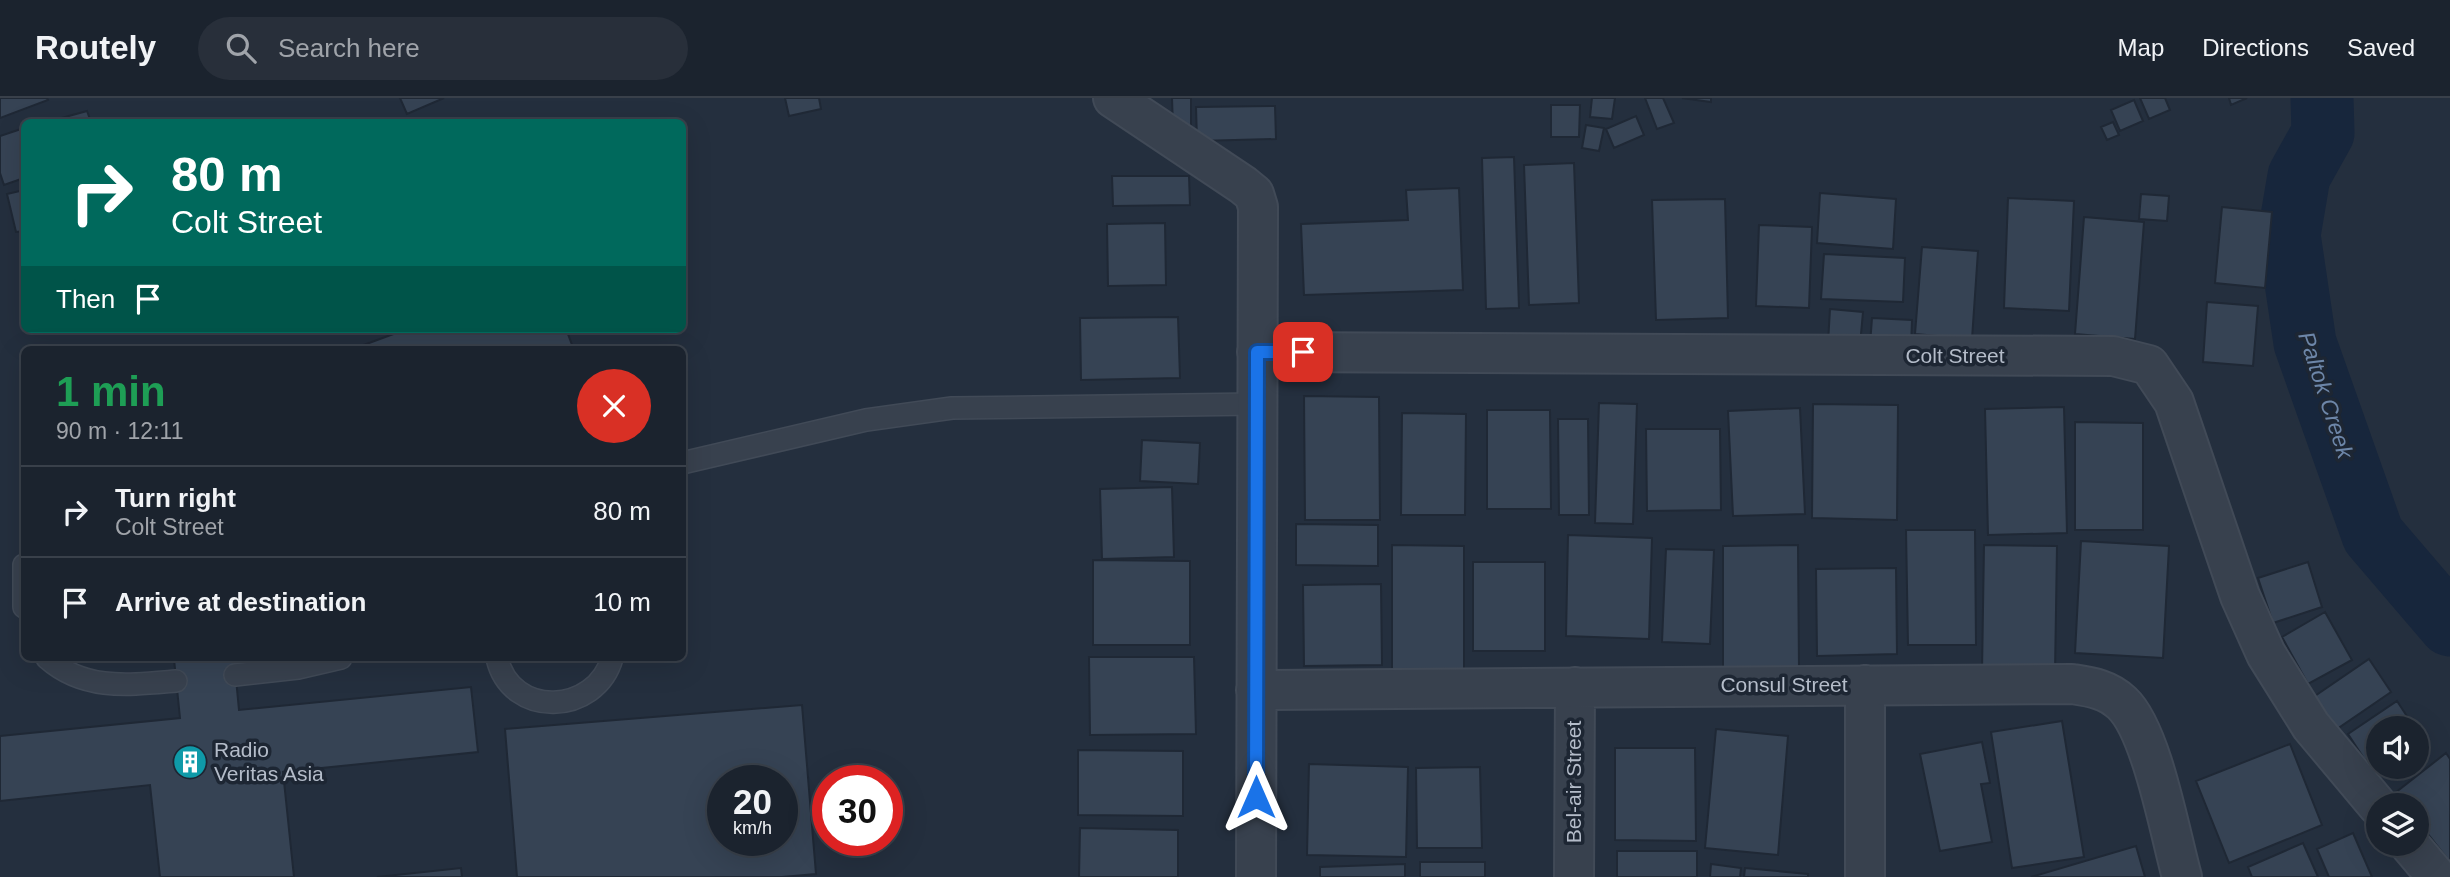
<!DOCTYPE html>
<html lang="en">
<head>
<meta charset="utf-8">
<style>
  :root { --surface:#1b232e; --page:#282f3a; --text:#f1f3f6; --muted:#a0a4aa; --line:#39404a }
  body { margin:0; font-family:Helvetica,sans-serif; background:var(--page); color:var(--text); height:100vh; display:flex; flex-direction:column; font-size:26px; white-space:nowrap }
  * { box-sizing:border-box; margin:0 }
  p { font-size:23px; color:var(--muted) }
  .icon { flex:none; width:38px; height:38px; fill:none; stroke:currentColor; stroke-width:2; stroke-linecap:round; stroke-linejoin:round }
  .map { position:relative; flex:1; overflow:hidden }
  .sheet { position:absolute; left:21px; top:248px; width:665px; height:315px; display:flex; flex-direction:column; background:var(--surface); border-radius:10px; box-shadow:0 7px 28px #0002,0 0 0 2px var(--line) }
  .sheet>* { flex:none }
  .hud { position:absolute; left:21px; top:21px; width:665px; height:214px; border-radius:10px; box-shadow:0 7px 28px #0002,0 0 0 2px var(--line); background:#00695c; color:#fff; overflow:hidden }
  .buttons { position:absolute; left:2366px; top:618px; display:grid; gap:14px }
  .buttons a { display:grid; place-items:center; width:63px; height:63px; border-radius:50%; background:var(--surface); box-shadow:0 7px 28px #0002,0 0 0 2px var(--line); font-size:35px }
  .speed { position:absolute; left:707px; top:667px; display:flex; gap:14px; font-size:35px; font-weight:700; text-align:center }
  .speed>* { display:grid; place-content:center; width:91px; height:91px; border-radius:50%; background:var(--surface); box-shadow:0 7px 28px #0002,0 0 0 2px var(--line); line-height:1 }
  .speed small { font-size:18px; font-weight:400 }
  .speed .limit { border:10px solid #d22; background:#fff; color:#111 }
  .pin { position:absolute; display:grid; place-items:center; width:60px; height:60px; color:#fff; margin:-30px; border-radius:14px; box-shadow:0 4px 10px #0006 }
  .me { position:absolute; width:77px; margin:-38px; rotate:0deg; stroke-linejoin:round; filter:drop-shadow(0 0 5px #0008) }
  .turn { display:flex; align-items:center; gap:24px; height:147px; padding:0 35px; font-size:32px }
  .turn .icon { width:91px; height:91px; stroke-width:2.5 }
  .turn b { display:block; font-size:49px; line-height:60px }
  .then { display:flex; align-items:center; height:66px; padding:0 35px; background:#0003; gap:14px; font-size:26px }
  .round { display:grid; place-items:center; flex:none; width:74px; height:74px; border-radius:37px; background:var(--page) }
  .summary { display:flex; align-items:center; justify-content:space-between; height:119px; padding:0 35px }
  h1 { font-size:42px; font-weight:700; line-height:52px; color:#1e9e55 }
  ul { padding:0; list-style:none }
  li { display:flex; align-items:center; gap:21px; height:91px; padding:0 35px; border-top:2px solid var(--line) }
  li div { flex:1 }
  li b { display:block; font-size:26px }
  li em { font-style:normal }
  header { display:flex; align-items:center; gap:42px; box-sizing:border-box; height:98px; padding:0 35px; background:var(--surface); border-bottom:2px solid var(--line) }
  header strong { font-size:33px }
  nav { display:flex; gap:38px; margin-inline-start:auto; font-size:24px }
  .search { width:490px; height:63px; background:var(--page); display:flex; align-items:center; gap:18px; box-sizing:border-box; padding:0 24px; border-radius:38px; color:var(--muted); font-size:26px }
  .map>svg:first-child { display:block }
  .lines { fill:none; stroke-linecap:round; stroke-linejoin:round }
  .river { stroke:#17263c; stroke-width:63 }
  .building { fill:#364354; stroke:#1f2835; stroke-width:2; fill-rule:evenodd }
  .service-casing { stroke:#414a57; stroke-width:24 }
  .minor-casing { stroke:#414a57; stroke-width:42 }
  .service { stroke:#38414e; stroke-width:21 }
  .minor { stroke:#38414e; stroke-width:38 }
  .route-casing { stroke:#114b97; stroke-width:18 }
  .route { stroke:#1a73e8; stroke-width:12 }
  .labels { text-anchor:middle; stroke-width:7; stroke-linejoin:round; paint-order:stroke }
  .street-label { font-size:21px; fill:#b4bcc9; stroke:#1d2633 }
  .poi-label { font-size:21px; fill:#b4bcc9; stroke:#1d2633; text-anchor:start }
  .water-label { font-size:23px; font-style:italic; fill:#6d86a8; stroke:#1d2633 }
</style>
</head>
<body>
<header>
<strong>Routely</strong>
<div class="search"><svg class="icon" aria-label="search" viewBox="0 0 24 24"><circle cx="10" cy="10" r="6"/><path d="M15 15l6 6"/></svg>Search here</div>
<nav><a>Map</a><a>Directions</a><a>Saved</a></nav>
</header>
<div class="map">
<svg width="2450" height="779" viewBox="0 0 2450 779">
  <rect width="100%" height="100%" fill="#242f3e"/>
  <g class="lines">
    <!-- river -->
    <path class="river" d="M2322,0L2323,35L2299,78L2289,137L2305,245L2373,437L2450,527"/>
  </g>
  <!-- building -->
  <path class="building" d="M0,0H47L48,2L0,20Z
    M400,0H444L407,16Z
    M785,0H819L821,11L789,18Z
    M1172,0H1191V30H1173Z
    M1592,0H1615L1612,21L1590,19Z
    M1645,0H1663L1674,25L1657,31Z
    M1682,0H1711V4Z
    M2140,0H2165L2170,12L2149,21Z
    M2229,0H2247L2231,7Z
    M2134,2L2143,23L2120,33L2111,12Z
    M1551,7H1580L1579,39H1551Z
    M1275,8L1276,41L1197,43L1196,9Z
    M87,13L91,24H47Z
    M1636,18L1644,37L1614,50L1606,31Z
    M2113,24L2119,37L2107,42L2101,29Z
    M1586,27L1604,30L1599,53L1582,50Z
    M24,30V80L4,87L0,75V38Z
    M1514,59L1519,210L1486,211L1482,60Z
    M1574,65L1579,205L1529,207L1524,67Z
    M1112,78H1189L1190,107L1113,108Z
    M1459,90L1463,192L1304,197L1301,126L1408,122L1406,92Z
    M24,92V133L16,134L7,96Z
    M1820,95L1896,101L1893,151L1817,145Z
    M2141,96L2169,98L2167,123L2139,121Z
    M2008,100L2074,103L2069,213L2004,210Z
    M1725,101L1728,220L1656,222L1652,102Z
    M2222,109L2272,114L2265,190L2215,185Z
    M2084,119L2144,124L2135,241L2075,236Z
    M1165,125L1166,187L1108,188L1107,126Z
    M1759,127L1812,129L1809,210L1756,208Z
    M1922,149L1978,153L1972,241L1915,236Z
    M1824,156L1905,160L1903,204L1821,201Z
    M2207,204L2258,208L2253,268L2203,264Z
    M1830,211L1863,214L1860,247L1828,245Z
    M1178,219L1180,280L1081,282L1080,220Z
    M1872,220L1912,222L1911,250L1870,247Z
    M407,231H566L574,252H350Z
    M1304,298L1379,299L1380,422H1305Z
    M1599,305L1637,306L1633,426L1595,425Z
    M1813,306L1898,307L1897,422L1812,420Z
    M2064,309L2067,435L1988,437L1985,311Z
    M1800,310L1805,416L1733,418L1728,313Z
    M1487,312H1550L1551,411H1487Z
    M1402,315L1466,316L1465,417H1401Z
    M1558,321H1588L1589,417H1559Z
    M2075,324L2143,325V432H2075Z
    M1646,331H1720L1721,412L1647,413Z
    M1142,342L1200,345L1198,386L1140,383Z
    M1172,389L1174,459L1102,461L1100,391Z
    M1296,426L1378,427V468L1296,467Z
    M1906,432H1975L1976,547H1908Z
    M1568,437L1652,440L1649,541L1566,538Z
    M2081,443L2169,448L2163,560L2075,555Z
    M1392,447L1464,448V575H1392Z
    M1798,447L1799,571L1723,572V448Z
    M1984,447L2057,448L2055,575L1982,574Z
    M1666,451L1714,452L1710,546L1662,544Z
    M1093,462L1190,463V547H1093Z
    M1473,464H1545V553H1473Z
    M2308,464L2322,509L2273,525L2258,480Z
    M1896,470L1897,556L1817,558L1816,471Z
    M1381,486L1382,567L1304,568L1303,487Z
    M2325,514L2352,562L2308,586L2282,539Z
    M1089,559H1194L1196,636L1090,637Z
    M234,560L239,612L471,589L478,654L283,674L294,779H160L150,687L0,703V638L180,620L174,561Z
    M2369,561L2391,594L2334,633L2312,600Z
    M2397,603L2414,629L2378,630V654L2365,662L2348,636Z
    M802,607L816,776L782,779H517L505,631ZM723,682H782V742H723Z
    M2062,623L2084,759L2012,770L1991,634Z
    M1716,631L1788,638L1778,757L1705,750Z
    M1982,644L1990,685L1981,686L1992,744L1940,753L1920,656Z
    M2290,646L2322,727L2229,765L2196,683Z
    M1615,650H1695L1696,743L1615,742Z
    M1078,652L1183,653V718L1078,717Z
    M2446,655L2450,661V764L2417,722V707H2405L2395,695Z
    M1309,666L1408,669L1406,759L1307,757Z
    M1480,669L1482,750H1417L1416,670Z
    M1080,730L1178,732V779H1079Z
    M2353,735L2372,779H2329L2317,751Z
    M2303,745L2318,779H2252L2248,769Z
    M2136,748L2145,779H2031Z
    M1617,753H1697V779H1617Z
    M1420,764H1485V779H1420Z
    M1405,766V779H1320V769Z
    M1711,766L1741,770L1740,779H1710Z
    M461,770L462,779H377Z
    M1745,770L1808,776V779H1744Z"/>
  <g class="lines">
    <!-- service casing -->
    <g class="service-casing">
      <path id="service" d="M682,365L866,322L952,310L1257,306
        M24,467V509
        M47,560C84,593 129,587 176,583
        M497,560C511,621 596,617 612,560
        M235,577L298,570L341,560"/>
    </g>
    <!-- minor casing -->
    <g class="minor-casing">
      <path id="minor" d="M1113,0L1243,87L1254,96L1258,109L1256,779
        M1257,254L2113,258L2149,267L2174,304L2240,498L2266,556L2311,628L2378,708
        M1256,592L2072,586C2091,589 2107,591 2122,605C2152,633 2170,736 2182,779
        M2409,746L2437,779
        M1574,779L1575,589
        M1865,779V587"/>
    </g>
    <!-- service -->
    <use href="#service" class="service"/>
    <!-- minor -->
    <use href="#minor" class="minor"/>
  </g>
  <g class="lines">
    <!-- route casing -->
    <g class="route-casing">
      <path id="route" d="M1256,699L1257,254H1303"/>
    </g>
    <!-- route -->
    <use href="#route" class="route"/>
  </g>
  <!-- icons -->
  <defs>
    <g id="building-disc" transform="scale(1.75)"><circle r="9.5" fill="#0f9aa8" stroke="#1d2633"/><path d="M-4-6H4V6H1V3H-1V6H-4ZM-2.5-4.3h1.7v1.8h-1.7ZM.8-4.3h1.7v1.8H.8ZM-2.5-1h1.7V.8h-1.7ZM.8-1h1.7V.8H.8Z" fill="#fff"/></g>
  </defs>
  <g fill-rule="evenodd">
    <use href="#building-disc" x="190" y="664"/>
  </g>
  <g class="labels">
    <!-- street labels -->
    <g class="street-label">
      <text x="1955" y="265">Colt Street</text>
      <text x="1784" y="594">Consul Street</text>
      <text transform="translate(1574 684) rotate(-90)" y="7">Bel-air Street</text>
    </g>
    <!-- poi labels -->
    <g class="poi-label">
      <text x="214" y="659">Radio<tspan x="214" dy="24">Veritas Asia</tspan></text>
    </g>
    <!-- water labels -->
    <g class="water-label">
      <text transform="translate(2326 297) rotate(72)" y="8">Paltok Creek</text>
    </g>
  </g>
</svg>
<div class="buttons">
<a><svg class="icon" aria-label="sound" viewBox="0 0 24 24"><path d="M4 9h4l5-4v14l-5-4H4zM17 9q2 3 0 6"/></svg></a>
<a><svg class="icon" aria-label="layers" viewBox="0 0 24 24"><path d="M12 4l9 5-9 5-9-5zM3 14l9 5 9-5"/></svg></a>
</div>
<div class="speed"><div>20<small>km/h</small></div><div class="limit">30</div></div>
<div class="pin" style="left:1303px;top:254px;background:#d93025"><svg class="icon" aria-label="arrive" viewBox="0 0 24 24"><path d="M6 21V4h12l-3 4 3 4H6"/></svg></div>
<svg class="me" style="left:1256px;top:699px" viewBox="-20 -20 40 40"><path d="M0-17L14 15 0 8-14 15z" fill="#1a73e8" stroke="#fff" stroke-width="4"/></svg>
<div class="hud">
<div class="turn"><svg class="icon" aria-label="right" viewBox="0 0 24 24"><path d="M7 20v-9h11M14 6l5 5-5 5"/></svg><div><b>80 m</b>Colt Street</div></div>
<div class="then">Then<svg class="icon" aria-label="arrive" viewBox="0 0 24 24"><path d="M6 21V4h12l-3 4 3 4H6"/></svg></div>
</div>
<section class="sheet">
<div class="summary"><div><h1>1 min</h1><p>90 m · 12:11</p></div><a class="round" style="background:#d93025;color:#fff"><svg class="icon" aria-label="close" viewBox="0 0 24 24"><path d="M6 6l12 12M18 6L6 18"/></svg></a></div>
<ul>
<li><svg class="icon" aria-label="right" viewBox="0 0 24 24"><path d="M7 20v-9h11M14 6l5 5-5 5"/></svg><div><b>Turn right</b><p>Colt Street</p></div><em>80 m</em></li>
<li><svg class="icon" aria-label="arrive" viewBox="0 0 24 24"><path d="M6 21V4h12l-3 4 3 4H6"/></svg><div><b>Arrive at destination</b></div><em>10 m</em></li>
</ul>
</section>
</div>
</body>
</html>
